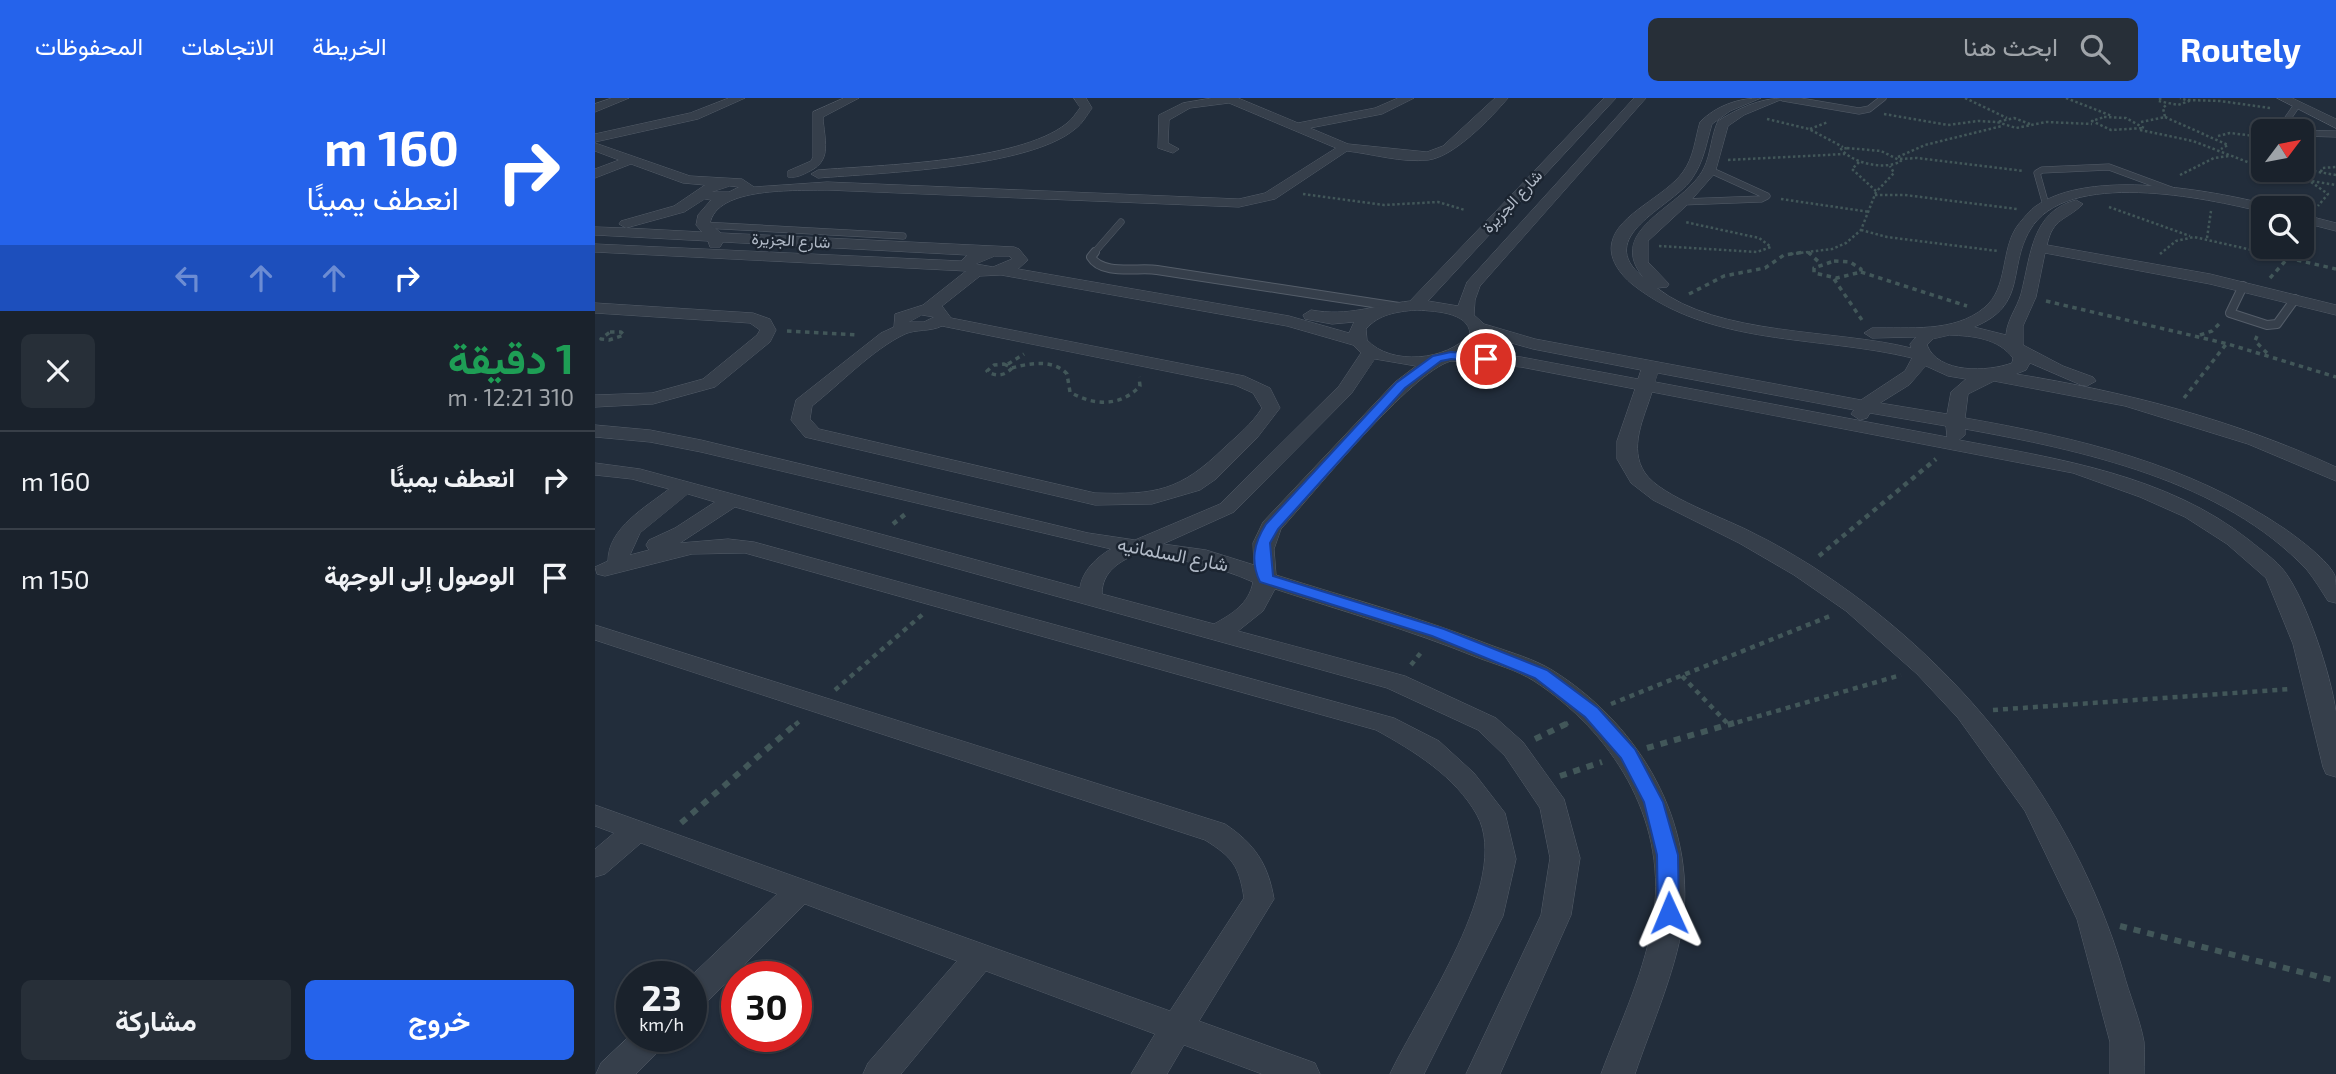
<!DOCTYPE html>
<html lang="ar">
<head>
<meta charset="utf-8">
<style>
  :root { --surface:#1a222c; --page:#272f38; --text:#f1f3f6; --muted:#9fa4a9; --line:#383f48; --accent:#2563eb }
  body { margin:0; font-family:"Exo 2",Vazirmatn,sans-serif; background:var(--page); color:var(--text); direction:rtl; height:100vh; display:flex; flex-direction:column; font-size:26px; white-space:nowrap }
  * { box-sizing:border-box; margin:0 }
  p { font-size:23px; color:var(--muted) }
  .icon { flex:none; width:38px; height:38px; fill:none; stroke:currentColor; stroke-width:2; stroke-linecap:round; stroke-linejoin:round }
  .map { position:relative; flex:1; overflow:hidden; direction:ltr }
  .panel { display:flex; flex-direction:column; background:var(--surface); width:595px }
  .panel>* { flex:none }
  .banner { background:#2563eb; color:#fff; overflow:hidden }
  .needle { width:46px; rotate:58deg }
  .buttons { position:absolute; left:1656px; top:21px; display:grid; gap:14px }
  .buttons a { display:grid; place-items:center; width:63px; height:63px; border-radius:10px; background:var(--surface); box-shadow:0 2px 5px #0004,0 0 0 2px var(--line); font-size:35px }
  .speed { position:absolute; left:21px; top:863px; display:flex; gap:14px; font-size:35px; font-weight:700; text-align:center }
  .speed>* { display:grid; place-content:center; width:91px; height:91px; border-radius:50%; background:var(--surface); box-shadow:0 2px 5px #0004,0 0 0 2px var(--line); line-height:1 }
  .speed small { font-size:18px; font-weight:400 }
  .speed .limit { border:10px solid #d22; background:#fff; color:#111 }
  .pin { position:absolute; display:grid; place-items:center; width:60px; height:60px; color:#fff; margin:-30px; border:4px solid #fff; border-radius:50%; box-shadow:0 2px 7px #0007 }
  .me { position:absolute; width:77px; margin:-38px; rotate:359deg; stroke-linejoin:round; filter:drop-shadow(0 0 5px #0008) }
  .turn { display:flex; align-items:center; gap:24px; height:147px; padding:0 21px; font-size:32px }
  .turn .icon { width:91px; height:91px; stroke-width:2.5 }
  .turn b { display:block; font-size:49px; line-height:60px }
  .lanes { display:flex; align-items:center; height:66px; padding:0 21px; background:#0003; justify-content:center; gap:35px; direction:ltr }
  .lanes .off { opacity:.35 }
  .round { display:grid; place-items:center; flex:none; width:74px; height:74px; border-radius:10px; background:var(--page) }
  .summary { display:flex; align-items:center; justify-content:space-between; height:119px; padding:0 21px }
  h1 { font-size:42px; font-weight:700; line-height:52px; color:#1e9e55 }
  .button { display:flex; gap:14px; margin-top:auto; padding:14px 21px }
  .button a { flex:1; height:80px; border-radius:10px; background:var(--accent); color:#fff; font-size:28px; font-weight:700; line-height:80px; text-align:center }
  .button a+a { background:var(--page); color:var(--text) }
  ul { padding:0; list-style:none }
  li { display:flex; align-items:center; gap:21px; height:98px; padding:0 21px; border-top:2px solid var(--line) }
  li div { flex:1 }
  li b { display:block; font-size:26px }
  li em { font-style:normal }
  header { display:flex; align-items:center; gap:42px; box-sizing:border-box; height:98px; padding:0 35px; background:var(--accent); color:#fff }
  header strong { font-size:33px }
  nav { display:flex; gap:38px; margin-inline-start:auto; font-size:24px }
  .search { width:490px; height:63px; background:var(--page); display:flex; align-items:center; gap:18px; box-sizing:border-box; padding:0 24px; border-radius:10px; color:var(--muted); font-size:26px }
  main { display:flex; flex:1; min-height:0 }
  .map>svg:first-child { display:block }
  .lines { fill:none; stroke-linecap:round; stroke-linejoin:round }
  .service-far1-casing { stroke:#545d69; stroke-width:7 }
  .service-casing { stroke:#545d69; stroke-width:10 }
  .minor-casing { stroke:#545d69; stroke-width:1 }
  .path-far3 { stroke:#425759; stroke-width:2.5; stroke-dasharray:2.5 2.5; stroke-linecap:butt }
  .path-far2 { stroke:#425759; stroke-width:3.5; stroke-dasharray:4.5 4.5; stroke-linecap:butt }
  .path-far1 { stroke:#425759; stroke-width:4.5; stroke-dasharray:5 5; stroke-linecap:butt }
  .path { stroke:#425759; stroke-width:6; stroke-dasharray:7 7; stroke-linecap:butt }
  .service-far1 { stroke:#363f4b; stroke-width:6 }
  .service { stroke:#363f4b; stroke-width:8 }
  .minor { fill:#363f4b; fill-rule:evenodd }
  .route { fill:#2563eb; stroke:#184099; stroke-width:2 }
  .labels { text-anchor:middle; stroke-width:5; stroke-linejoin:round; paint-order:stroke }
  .far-street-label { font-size:16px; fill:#b1bac7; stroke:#1b2430 }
  .street-label { font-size:19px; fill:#b1bac7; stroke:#1b2430 }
</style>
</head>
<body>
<header>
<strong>Routely</strong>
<div class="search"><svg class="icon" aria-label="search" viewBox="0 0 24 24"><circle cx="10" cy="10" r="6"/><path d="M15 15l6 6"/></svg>ابحث هنا</div>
<nav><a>الخريطة</a><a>الاتجاهات</a><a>المحفوظات</a></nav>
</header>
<main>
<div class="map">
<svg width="1741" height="976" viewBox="0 0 1741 976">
  <rect width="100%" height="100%" fill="#222d3b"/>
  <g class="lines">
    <!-- service-far1 casing -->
    <g class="service-far1-casing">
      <path id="service-far1" d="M1188,0L1264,13L1274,11L1288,0
        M1690,33L1687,29L1702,7
        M1706,35L1741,36
        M1087,104L1166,101L1172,98L1115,72
        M1451,107L1442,75L1447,72L1514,69L1579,93
        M108,127L308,138
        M498,156L526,124"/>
    </g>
    <!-- service casing -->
    <g class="service-casing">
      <path id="service" d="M500,154L496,159C507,178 544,169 562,172C643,184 723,197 804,209
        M1648,188L1635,215L1672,227L1682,226L1700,201"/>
    </g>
    <!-- minor casing -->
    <g class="minor-casing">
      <path id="minor" d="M17,0H34L0,14V6Z
        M134,0H150L103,21L0,44V36L95,15Z
        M249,0H264L228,19C229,41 238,62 215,73C207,77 202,80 193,79V73L216,63L218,59V14Z
        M479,0H491L497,10C492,17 487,26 480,31C434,70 284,75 223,80L216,76L223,72C285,67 423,64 471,26C477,22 481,15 485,10Z
        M617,0H643L703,25L780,10L803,0H819L787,16L715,30L753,46L832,54L848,48L900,0H913C896,20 859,59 833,62C807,65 778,56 752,53L680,101L644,109L232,92C203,93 121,88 115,126L126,135L419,149L424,151L433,162L423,171L694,218L754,235L759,224L737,226L710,221L708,217L716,212C754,219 779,207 815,203L1009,0H1021L833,203L863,208L872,184L1039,0H1051L885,188L880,202L879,217L889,226L940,241L1266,302L1310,273L1317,260C1223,237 1116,249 1037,186C1025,176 1013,160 1017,144C1023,116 1070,99 1088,74C1099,59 1100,41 1105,24C1121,8 1143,0 1166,0L1135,13L1117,26C1111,46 1109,64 1096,82C1075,110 998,139 1048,179C1009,130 1090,109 1109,70C1116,56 1116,38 1123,23C1144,10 1165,0 1190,0L1149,17L1133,28L1120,75L1092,107L1053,143V164L1074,186L1072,189L1062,190C1123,238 1240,231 1316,250L1315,246L1321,239L1277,240L1269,235L1277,230C1314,229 1359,235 1389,210C1414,190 1405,151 1423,127C1428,121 1435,112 1441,108C1495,70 1615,92 1675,107L1677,110H1668V114C1611,100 1471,70 1435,132C1412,171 1433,207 1379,229L1411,237C1412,222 1422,210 1426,196C1436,158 1436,114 1481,102L1488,106C1471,123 1458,119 1452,147L1615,176L1741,207V217L1615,186L1450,155L1441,199L1428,228V247L1468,268L1498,279L1501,283L1492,288L1486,287L1435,265L1431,272L1421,276C1532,294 1639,322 1741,369V383L1653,346L1530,308L1399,283L1373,296L1370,320C1484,340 1594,366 1690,431C1704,441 1734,463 1740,478C1741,485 1741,497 1741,505L1733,503C1726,492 1720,482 1712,472C1628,382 1486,352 1370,331V337L1364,342C1464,361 1572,377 1654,442C1666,452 1681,462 1690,474C1712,504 1736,577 1741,614C1741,635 1741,658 1741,679L1731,676L1728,669L1698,546L1671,480L1632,446L1590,419L1545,399L1478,375L1057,294C1049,320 1033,350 1050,375C1066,399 1133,421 1160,436C1179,445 1197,456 1215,467C1363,561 1478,705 1528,873C1534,896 1545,921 1549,944C1550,954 1549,966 1549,976H1515V944L1482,821L1430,713L1363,620L1322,576L1251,513L1199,477L1144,445L1058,402L1036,385L1022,361V343L1040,291L926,269L856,263C816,274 719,395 686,431L679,451L681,477C754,500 827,520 898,548C917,555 939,561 957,572C1039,623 1097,714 1089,814C1085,864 1056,928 1040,976H1006C1025,925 1052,870 1059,815C1071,719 1017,634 939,583C922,572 899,566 881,559C815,532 747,513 680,491L668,513L643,533L810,578L901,620L928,644L969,701L985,760L976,817L905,976H871L946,817L955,760L945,710L910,658L883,632L792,590L140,409L85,445L133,441L159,444L799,620L844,643L879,675L910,715L921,761L908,818L829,976H795C824,914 918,782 882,717C860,678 819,653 781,632L150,455L97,456L10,478L2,476L0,469L13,463C13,430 51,409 74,391L37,381L0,377V365L45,371L485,490C487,473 502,459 516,451L106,354L55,344L0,339V327L55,332L106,342L493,435L540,442L625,406L744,288L766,255L758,247L692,228L406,177L385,178L347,208L356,220L649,278L675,290L685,310L662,340L621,381L605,392L557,406L500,407L210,339L196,322L201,302L286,235L299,229L300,216L328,207L371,173L0,154V146L366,163L372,157L128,144L125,149H115L113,143L0,137V129L31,130L24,126L26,123L79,108L110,87L88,85L36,66L0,80V71L24,62L0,53V45L95,78L147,81L159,89L232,84L644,101L670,95L741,50L634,5L595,10L574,22L573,45L584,51L578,55L563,50L564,17L588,5ZM135,88L144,89L134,94H117ZM110,101L116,102L103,117L101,127L107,134L31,130L89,114ZM400,158H414L417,161L398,169L381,166ZM820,212C836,213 874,213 875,236C852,263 796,268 772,242L771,231C784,216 801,214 820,212ZM327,217L339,219L329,224H314ZM347,228L640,287L658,295L667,310C657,326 642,338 629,350C585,393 561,397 500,395L224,331L215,321L217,308C245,286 278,251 310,236C321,231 335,234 347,228ZM1355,237C1378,238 1403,240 1418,260L1417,265C1393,274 1343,276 1332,247L1338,241ZM891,238L938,251L1046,272L1043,281L926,259L875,254ZM780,261L821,268L800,284L668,424L658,445L659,467L611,452L568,446L639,414L756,296ZM1331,268L1353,278L1371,281L1356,294L1352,316L1285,305L1314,287ZM1063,275L1259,312L1256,316L1265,322L1272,320L1275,315L1351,328L1352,339L1060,284ZM93,396L120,404L80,430L54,442L51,447L54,452L35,457L45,435ZM544,455C585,462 621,467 658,484C654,506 637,516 619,526L507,496C507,473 525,463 544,455Z
        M1682,0H1697L1741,21V30Z
        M1706,116L1741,125V133L1706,124Z
        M0,205L158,215L175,221L181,232L175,244L120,289L58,306L0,309V297L57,295L108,281L162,237L165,232L155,225L0,215Z
        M0,527L630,726C660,746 673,766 679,801L604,923L720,965L725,976H667L589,947L572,976H536L560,936L391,873L306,976H268L273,965L362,863L210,806L107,909L96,913V878L182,796L46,745L10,776L0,779V751L19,735L0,728V707L575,913L649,800C644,767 637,759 610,742L0,542Z
        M37,936V938H74L69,948L41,976H1L6,965Z"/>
    </g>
    <!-- path-far3 -->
    <path class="path-far3" d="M1370,0L1412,20
      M1471,0L1517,18
      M1566,0L1563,3L1583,7L1594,3L1585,0
      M1593,2L1625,3L1675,10
      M1289,16L1353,27L1383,23L1402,24
      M1509,19L1531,20L1549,30L1516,32L1497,23Z
      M1570,19L1633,47L1626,51
      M1172,21L1214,31L1248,49
      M1546,24L1570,19L1568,10L1572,6
      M1435,26L1419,20L1402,24L1421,30L1451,24L1497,26
      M1215,31L1233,24
      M1545,32L1598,43L1668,70
      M1623,38L1635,35L1668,39
      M1252,50L1286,53L1306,63C1290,73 1257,65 1246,51Z
      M1303,59L1330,47L1407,28
      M1305,61L1322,60L1429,73
      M1133,62L1250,56
      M1264,64L1257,71L1281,93
      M1677,72L1703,76
      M1726,74L1727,70L1741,69
      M1585,77L1619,60L1634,58
      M1741,77L1712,72L1703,76L1716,83L1741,87
      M1716,84L1733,96L1723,108
      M708,96L789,107L843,104L870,112
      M1280,97H1310L1422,111
      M1186,101L1275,114
      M1514,109L1595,138
      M1266,132L1292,139L1403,153
      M1612,140L1616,113
      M1064,148L1162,154L1176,149L1164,140L1090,124
      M1213,154L1215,156
      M1196,156L1237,151L1251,145L1266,132L1281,94L1299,75L1295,68
      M1565,156L1581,143L1599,139L1675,156"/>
    <!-- path-far2 -->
    <path class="path-far2" d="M1213,154L1226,166
      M1667,154L1741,171
      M1239,163L1255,164L1266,171V174L1242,180L1219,175V170Z
      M1266,174L1372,208
      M1675,180L1693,160
      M1239,181L1267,222
      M1094,196L1129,178L1170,170L1189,157L1210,154
      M1451,203L1633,246L1741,279
      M192,233L263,237
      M15,234H26L29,237L14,242L6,241Z
      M1605,237L1617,233L1624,226
      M1662,238L1660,243L1672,255
      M409,266L417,270C410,278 401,279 392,273L399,267Z
      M413,266L429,256
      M417,270C434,265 459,261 472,276L475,294C498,308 526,309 545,288L544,279
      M1589,300L1632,245"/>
    <!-- path-far1 -->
    <path class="path-far1" d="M298,426L313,414
      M1224,458L1341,361
      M816,567L828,552
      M1087,578L1133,626
      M240,592L328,516
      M1016,606L1235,518
      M1398,612L1696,591
      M200,627L207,621
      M969,627L973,625
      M1133,627L1306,577"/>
    <!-- path -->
    <path class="path" d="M940,641L973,625
      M1052,650L1139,625
      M965,678L1007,664
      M86,725L202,625
      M1525,828L1741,883"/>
    <!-- service-far1 -->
    <use href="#service-far1" class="service-far1"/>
    <!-- service -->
    <use href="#service" class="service"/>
    <!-- minor -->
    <use href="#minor" class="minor"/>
  </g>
  <!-- route -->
  <path class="route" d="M856,254L891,257L897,261L891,264L856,261L846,263L810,290L683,431L675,445L678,478L849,531L952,572L1003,610L1040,651L1068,704L1083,757L1084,815L1081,821L1074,823L1066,821L1063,815L1062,757L1049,704L1026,660L990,619L940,580L837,538L665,484C655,463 659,445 671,426L801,285L838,258Z"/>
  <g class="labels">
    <!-- far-street labels -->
    <g class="far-street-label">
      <text transform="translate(917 103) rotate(-47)" y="6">شارع الجزيرة</text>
      <text transform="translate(196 142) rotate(3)" y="6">شارع الجزيرة</text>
    </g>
    <!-- street labels -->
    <g class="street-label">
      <text transform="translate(578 456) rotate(11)" y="7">شارع السلمانيه</text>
    </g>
  </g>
</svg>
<div class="buttons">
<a><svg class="needle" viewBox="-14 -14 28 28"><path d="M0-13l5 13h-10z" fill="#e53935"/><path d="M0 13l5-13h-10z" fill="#9fa4a9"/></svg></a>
<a><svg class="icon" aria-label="search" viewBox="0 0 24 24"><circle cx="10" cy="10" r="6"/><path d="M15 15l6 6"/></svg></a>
</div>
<div class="speed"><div>23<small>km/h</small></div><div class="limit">30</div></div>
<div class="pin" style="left:891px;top:261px;background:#d93025"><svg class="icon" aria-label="arrive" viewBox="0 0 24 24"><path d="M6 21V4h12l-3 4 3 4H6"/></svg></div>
<svg class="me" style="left:1074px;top:815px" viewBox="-20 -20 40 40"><path d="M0-17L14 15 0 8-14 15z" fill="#2563eb" stroke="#fff" stroke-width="4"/></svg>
</div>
<section class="panel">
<div class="banner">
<div class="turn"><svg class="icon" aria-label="right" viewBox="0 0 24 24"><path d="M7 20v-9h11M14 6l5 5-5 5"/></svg><div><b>160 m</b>انعطف يمينًا</div></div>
<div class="lanes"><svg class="icon off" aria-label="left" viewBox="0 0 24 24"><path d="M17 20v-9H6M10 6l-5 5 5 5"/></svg><svg class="icon off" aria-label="ahead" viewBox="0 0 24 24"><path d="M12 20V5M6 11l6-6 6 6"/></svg><svg class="icon off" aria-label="ahead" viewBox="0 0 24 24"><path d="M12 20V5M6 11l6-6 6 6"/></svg><svg class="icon" aria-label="right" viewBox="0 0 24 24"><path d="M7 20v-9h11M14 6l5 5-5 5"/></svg></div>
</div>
<div class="summary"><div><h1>1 دقيقة</h1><p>310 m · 12:21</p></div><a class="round"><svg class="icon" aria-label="close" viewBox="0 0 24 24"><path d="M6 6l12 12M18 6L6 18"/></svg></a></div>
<ul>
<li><svg class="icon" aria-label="right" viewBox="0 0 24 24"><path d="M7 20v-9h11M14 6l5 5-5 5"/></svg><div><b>انعطف يمينًا</b></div><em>160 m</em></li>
<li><svg class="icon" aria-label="arrive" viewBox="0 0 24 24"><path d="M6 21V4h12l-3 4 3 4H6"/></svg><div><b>الوصول إلى الوجهة</b></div><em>150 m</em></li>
</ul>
<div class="button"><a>خروج</a><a>مشاركة</a></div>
</section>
</main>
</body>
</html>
